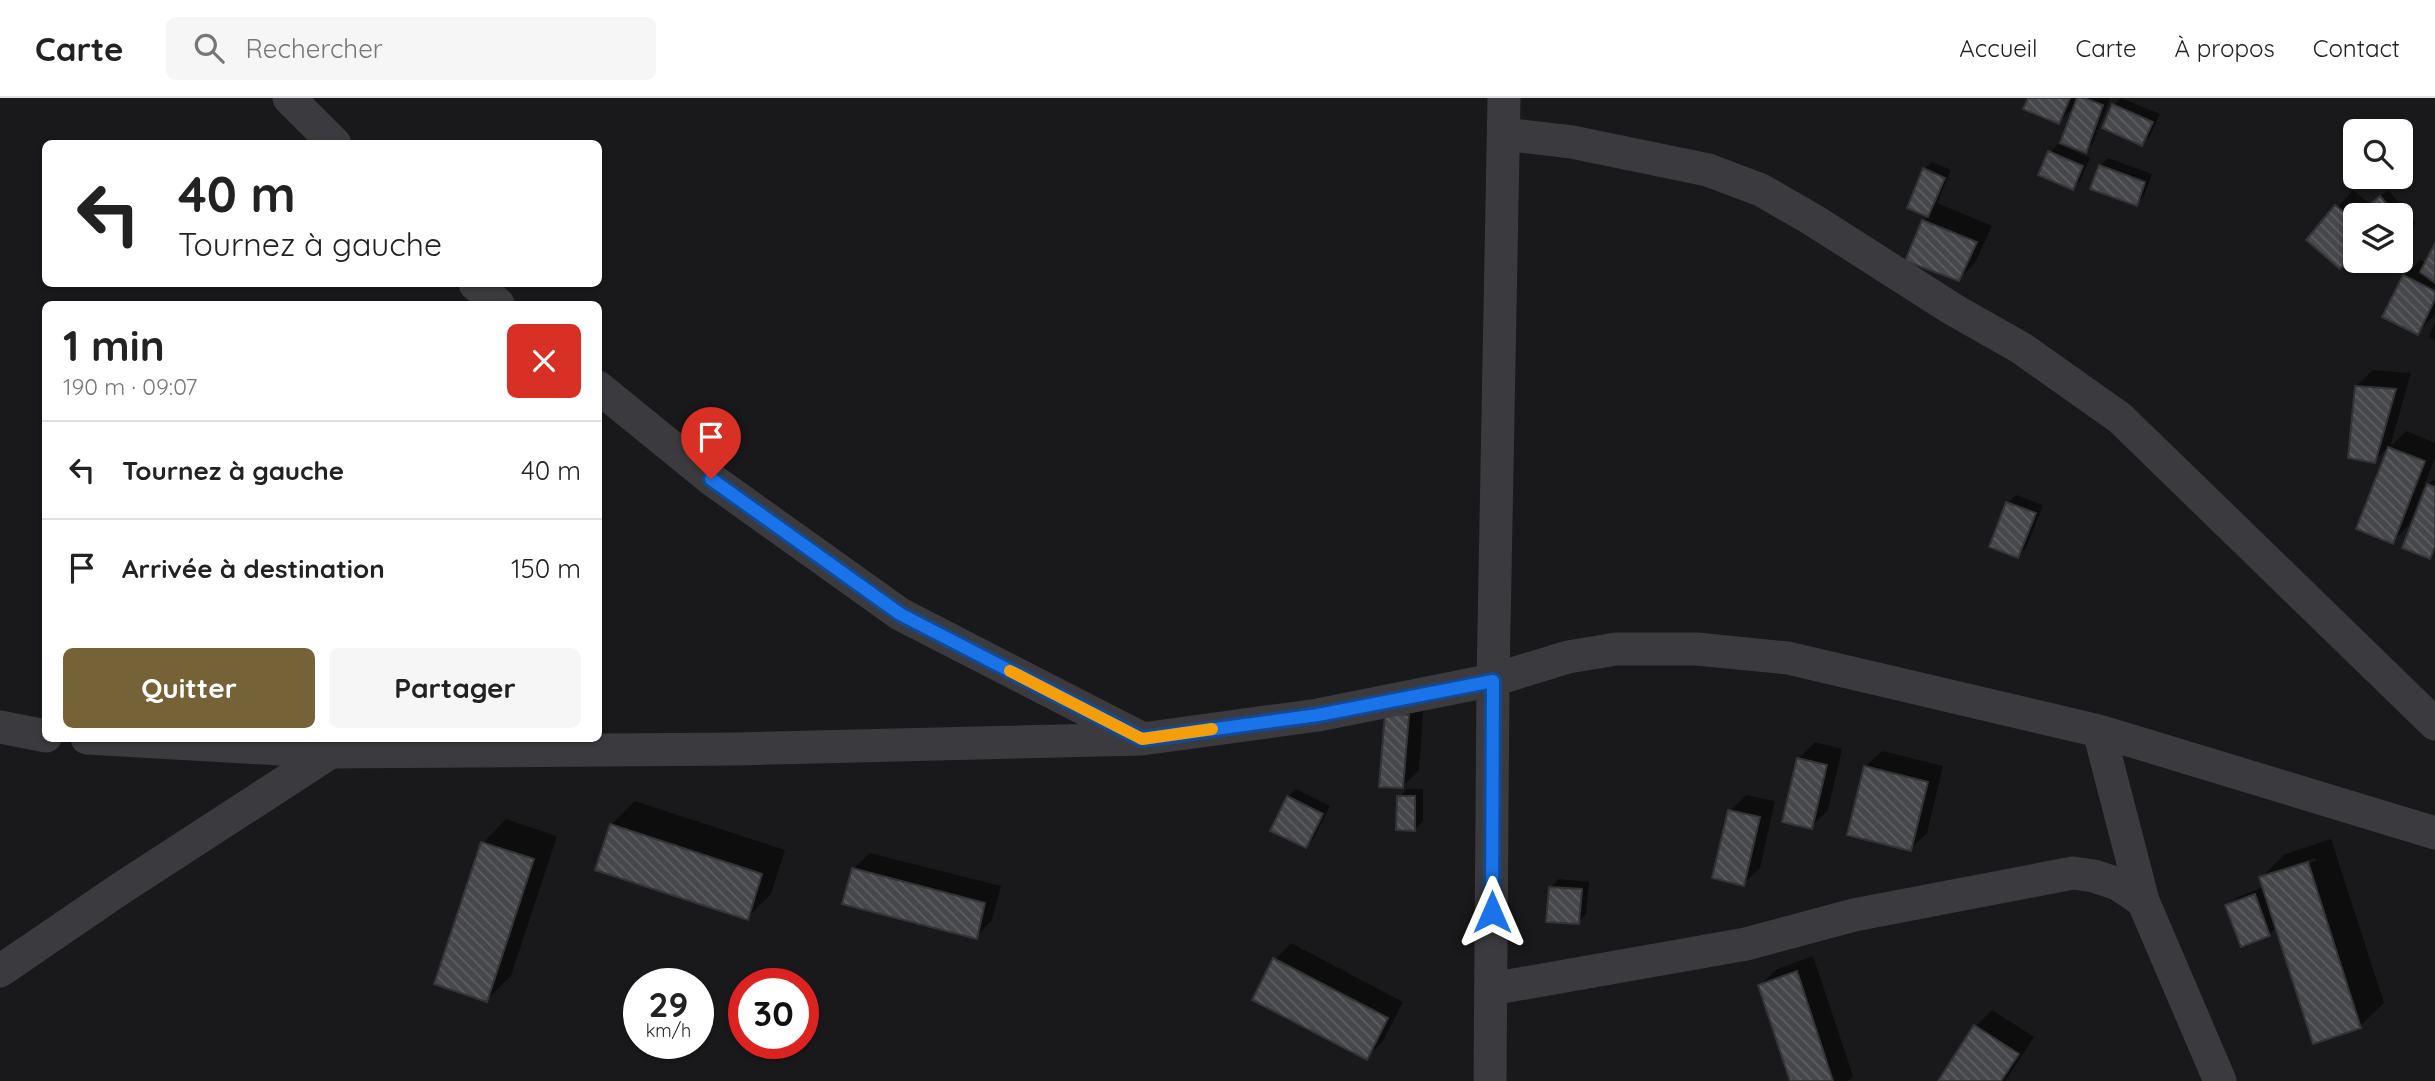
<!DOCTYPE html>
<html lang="fr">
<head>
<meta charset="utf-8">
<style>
  :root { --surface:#fff; --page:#f6f6f6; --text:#222; --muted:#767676; --line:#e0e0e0; --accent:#766237 }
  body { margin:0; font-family:Quicksand,sans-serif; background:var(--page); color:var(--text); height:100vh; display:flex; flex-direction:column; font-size:26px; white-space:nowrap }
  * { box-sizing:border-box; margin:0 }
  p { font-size:23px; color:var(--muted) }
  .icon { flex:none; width:38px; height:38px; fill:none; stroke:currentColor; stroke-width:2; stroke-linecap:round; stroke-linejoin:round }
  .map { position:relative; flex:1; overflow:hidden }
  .drawer { position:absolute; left:42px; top:203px; width:560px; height:441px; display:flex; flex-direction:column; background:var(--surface); border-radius:10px; box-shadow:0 2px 5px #0004 }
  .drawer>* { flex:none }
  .guide { position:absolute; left:42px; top:42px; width:560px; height:147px; border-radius:10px; box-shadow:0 2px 5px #0004; background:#fff; color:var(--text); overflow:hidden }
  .buttons { position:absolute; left:2343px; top:21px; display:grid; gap:14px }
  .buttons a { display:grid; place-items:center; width:70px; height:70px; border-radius:10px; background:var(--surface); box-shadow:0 2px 5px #0004; font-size:35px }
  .speed { position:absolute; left:623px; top:870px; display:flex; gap:14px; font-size:35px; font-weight:700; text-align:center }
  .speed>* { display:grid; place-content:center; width:91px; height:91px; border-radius:50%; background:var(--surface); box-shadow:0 2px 5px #0004; line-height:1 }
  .speed small { font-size:18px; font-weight:400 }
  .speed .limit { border:10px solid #d22; background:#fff; color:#111 }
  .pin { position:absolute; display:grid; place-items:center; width:60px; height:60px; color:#fff; margin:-72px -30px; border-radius:50% 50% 50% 0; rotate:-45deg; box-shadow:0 0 7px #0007 }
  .pin .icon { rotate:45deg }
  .me { position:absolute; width:77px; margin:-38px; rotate:0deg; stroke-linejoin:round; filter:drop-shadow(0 0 5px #0008) }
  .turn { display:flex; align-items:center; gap:24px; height:147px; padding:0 21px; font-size:32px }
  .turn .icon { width:91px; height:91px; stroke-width:2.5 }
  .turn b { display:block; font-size:49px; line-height:60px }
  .round { display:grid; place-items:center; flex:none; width:74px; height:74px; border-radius:10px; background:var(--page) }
  .summary { display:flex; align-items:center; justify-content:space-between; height:119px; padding:0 21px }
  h1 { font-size:42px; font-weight:700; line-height:52px }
  .action { display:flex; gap:14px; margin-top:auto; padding:14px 21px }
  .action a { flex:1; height:80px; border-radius:10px; background:var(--accent); color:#fff; font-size:28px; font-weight:700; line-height:80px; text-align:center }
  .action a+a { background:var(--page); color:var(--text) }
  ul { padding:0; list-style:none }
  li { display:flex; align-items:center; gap:21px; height:98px; padding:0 21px; border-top:2px solid var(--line) }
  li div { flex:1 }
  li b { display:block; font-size:26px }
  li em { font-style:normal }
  header { display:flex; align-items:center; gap:42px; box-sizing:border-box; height:98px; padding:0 35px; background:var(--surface); border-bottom:2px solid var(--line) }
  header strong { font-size:33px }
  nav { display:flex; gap:38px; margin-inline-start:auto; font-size:24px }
  .search { width:490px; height:63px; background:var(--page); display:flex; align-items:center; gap:18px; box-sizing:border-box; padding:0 24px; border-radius:10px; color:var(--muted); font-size:26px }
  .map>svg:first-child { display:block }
  .shadow { fill:#0007; fill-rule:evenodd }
  .building { fill:url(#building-back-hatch); stroke:#343337; stroke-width:2 }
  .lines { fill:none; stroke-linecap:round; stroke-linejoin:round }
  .minor { stroke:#3b3b3f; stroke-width:33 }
  .route-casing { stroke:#114b97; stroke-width:18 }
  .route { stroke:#1a73e8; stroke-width:12 }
  .slow { stroke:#f59e0b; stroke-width:12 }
</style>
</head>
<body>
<header>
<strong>Carte</strong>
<div class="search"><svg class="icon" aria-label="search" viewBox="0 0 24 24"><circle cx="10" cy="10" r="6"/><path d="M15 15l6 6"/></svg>Rechercher</div>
<nav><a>Accueil</a><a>Carte</a><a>À propos</a><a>Contact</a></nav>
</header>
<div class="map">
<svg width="2435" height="983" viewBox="0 0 2435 983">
  <defs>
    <pattern id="building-back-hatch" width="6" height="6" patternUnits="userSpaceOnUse" patternTransform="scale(1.75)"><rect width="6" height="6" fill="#46474b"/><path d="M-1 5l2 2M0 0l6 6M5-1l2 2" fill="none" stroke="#5e5f63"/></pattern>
  </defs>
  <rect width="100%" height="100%" fill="#19191b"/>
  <!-- shadow -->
  <path class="shadow" d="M2030,0H2110L2093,45L2085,53L2076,7L2059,24Z
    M2121,0L2160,16L2150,38L2142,46L2114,7Z
    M2058,46L2090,60L2080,83L2072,90L2050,54Z
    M2108,60L2152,76L2144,98L2136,106L2100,68Z
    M1932,64L1951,72L1937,105L1992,128L1975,165L1959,181L1908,162L1924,123L1929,117L1909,109L1924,71Z
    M2353,92L2371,107L2388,92L2416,125L2401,139V117H2356V154L2340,169L2309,142Z
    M2435,149V216L2418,234L2404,178L2420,162L2427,165Z
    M2435,225V243L2429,239Z
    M2373,272L2411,275L2390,349L2406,333L2435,345V360L2409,427L2392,444L2358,430L2391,347L2374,363L2356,288Z
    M2435,380V454L2430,459L2428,387Z
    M2016,397L2043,407L2026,450L2018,458L2008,405Z
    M1424,601L1419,672L1403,688L1386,616Z
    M1815,644L1842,651L1828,712L1811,729L1799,660Z
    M1882,653L1943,668L1927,735L1910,751L1865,669Z
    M1296,691L1330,708L1314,740L1306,748L1288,699Z
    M1407,691H1423V723L1415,731L1399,699Z
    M1746,697L1775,703L1760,770L1743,786L1730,713Z
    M635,703L785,752L771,796L747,820L611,727Z
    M506,721L557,738L511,878L487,902L483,745Z
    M2331,741L2384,905L2360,928L2277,829L2269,837L2227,808L2235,800L2264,789L2261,780L2285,756ZM2315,760L2316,763L2287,772V769Z
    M870,755L1001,788L992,822L976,839L853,771Z
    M1559,781L1589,784L1586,816L1578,824L1551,789Z
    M1291,845L1403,904L1383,943L1367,960L1275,862Z
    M1813,858L1853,978L1848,983H1792L1760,887L1777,871Z
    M1992,912L2034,939L2005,983H1940L1975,929Z"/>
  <!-- building -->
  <path class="building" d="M2028,0H2070L2059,26L2023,11Z
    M2077,0H2084L2103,7L2086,55L2060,45Z
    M2112,6L2153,24L2142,48L2102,30Z
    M2048,53L2083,68L2073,92L2038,77Z
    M2099,67L2145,84L2137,108L2090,91Z
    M1923,70L1945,80L1928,119L1907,110Z
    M2380,98L2396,117H2361L2359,116Z
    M2335,107L2356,124V153L2340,171L2306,142Z
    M1922,122L1977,144L1959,183L1905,163Z
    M2435,145V185L2420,174Z
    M2403,177L2435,193V201L2418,237L2382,219Z
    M2355,288L2396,291L2375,365L2348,360Z
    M2388,349L2425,363L2393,446L2356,431Z
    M2427,386L2435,389V449L2430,461L2402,450Z
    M2006,404L2036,415L2018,460L1989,449Z
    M1385,615L1409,617L1403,690L1379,689Z
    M1797,660L1827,667L1812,731L1782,724Z
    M1864,668L1928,684L1911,753L1847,737Z
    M1287,698L1323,716L1306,750L1270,733Z
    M1397,698H1415V733L1396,732Z
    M1728,712L1760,719L1744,788L1712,780Z
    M610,726L762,776L748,822L595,772Z
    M481,744L534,761L487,904L434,886Z
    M2308,764L2361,930L2313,946L2259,779Z
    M852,770L985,805L977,841L842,806Z
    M1549,789L1582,791L1579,826L1546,824Z
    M2255,796L2270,838L2241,849L2225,807Z
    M1273,860L1388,920L1367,962L1252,902Z
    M1797,873L1833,983H1790L1758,887Z
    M1974,927L2019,956L2001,983H1938Z"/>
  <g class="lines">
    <!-- minor -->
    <path class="minor" d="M289,0L335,46
      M1504,36L1572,44L1708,72L1761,92L1813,122L1954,212L2021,250L2120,320L2435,626
      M475,186L498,206
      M598,289L711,381L900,516L1139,639
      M0,629L46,638
      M2099,633L2143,803
      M87,640L331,654L736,651L1142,641L1318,617L1493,582L1568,559L1616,551H1697L1788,560L2099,633L2435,735
      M0,873L120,791L331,654
      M1491,891L1746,846L1854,817L2073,775L2094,778L2118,786L2143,803L2220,983
      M1490,983L1493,582L1504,0"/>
  </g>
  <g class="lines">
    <!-- route casing -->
    <g class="route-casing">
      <path id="route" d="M711,381L900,516L1142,641L1318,617L1493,583L1492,814"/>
    </g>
    <!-- route -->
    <use href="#route" class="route"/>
    <!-- slow -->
    <path class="slow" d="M1010,573L1142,641L1212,631"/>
  </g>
</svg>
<div class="buttons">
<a><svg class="icon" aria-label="search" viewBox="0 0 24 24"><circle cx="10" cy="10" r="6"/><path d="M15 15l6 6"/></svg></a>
<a><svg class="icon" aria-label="layers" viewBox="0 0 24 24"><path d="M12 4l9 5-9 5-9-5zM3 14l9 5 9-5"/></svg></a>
</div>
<div class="speed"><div>29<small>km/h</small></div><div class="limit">30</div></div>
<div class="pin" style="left:711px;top:381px;background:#d93025"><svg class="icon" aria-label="arrive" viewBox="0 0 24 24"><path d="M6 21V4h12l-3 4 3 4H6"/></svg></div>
<svg class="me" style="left:1492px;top:814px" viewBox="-20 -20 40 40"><path d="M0-17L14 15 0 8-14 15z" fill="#1a73e8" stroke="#fff" stroke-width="4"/></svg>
<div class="guide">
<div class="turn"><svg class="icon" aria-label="left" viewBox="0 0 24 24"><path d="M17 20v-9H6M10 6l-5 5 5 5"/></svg><div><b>40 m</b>Tournez à gauche</div></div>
</div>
<section class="drawer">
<div class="summary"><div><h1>1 min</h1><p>190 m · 09:07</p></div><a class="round" style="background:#d93025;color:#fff"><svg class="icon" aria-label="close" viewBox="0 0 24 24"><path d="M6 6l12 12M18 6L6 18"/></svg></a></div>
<ul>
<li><svg class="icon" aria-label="left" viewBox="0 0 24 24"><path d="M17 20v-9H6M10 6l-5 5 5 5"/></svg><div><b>Tournez à gauche</b></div><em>40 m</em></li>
<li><svg class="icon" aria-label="arrive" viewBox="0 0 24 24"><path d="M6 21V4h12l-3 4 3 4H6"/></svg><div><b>Arrivée à destination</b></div><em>150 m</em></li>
</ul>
<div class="action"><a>Quitter</a><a>Partager</a></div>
</section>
</div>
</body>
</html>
